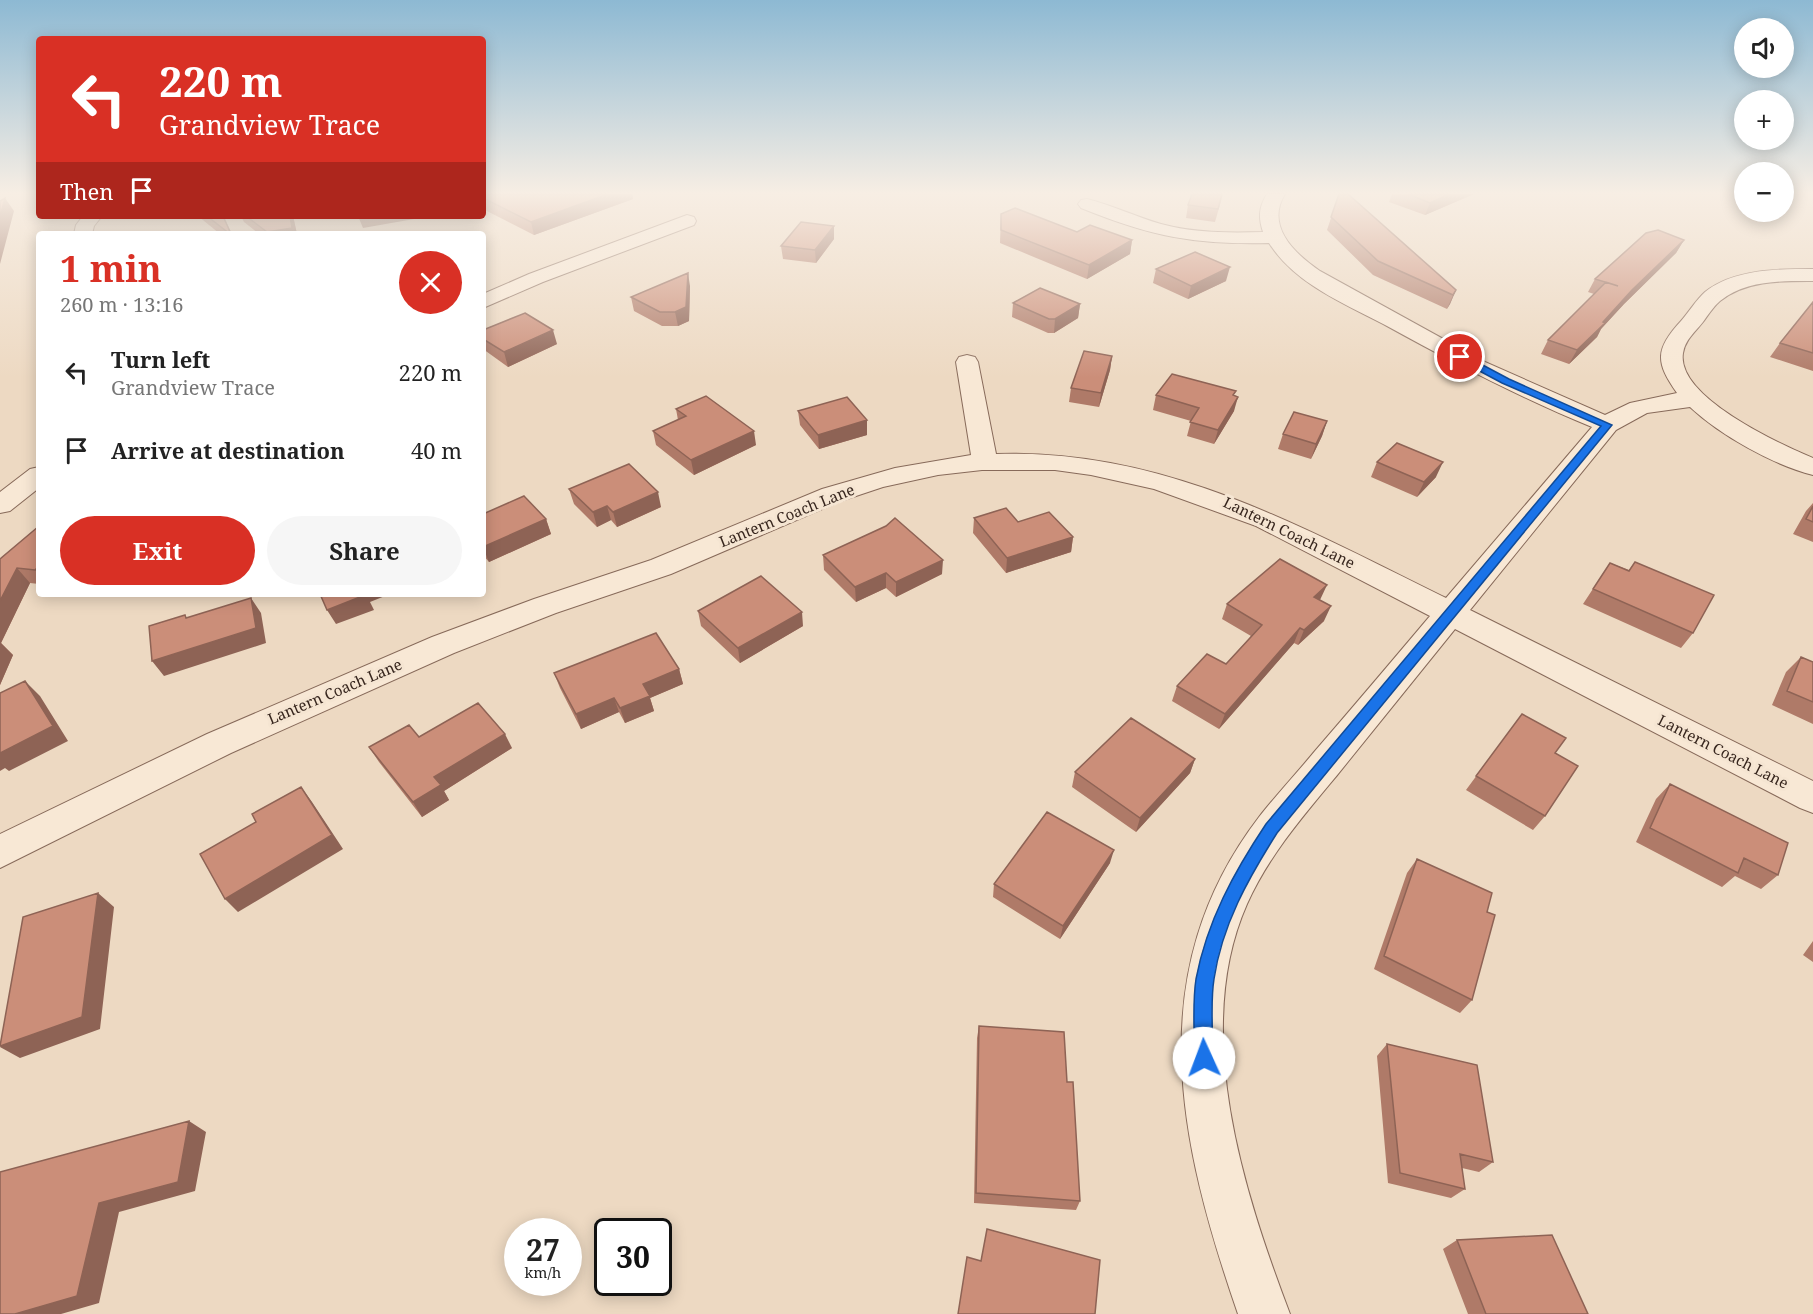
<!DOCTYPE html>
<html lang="en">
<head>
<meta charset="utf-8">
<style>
  :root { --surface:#fff; --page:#f6f6f6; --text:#222; --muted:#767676; --accent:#d93025 }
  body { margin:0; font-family:"Noto Serif",serif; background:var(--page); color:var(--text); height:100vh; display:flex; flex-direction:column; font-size:22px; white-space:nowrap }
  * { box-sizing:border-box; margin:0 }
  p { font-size:20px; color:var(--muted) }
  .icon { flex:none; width:33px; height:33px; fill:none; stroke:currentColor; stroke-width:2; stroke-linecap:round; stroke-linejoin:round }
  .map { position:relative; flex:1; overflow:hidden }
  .drawer { position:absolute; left:36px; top:231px; width:450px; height:366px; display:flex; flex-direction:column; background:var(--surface); border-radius:6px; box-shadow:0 3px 15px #0003 }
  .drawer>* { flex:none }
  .top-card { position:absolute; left:36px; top:36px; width:450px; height:183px; border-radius:6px; box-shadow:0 3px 15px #0003; background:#d93025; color:#fff; overflow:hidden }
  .fabs { position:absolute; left:1734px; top:18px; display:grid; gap:12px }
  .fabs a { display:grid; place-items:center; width:60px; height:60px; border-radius:50%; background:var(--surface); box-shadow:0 3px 15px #0003; font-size:30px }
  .speed { position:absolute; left:504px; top:1218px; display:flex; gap:12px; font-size:30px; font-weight:700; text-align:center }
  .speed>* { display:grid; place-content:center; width:78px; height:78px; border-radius:50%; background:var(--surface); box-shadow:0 3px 15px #0003; line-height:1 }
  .speed small { font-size:15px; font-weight:400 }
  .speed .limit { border:3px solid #111; border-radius:9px; background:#fff; color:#111 }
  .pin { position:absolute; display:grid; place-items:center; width:51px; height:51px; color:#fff; margin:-26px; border:3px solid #fff; border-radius:50%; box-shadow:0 2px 6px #0007 }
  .me { position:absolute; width:66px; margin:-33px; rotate:358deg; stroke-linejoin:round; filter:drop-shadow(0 0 4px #0008) }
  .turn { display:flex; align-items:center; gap:21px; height:126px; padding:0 24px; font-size:27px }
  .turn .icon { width:78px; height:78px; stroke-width:2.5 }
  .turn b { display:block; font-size:42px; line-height:51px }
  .then { display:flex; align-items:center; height:57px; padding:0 24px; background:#0003; gap:12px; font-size:22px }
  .round { display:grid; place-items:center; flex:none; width:63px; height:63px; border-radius:32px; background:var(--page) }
  .overview { display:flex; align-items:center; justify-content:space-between; height:102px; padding:0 24px }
  h1 { font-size:36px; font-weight:700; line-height:45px; color:var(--accent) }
  .action { display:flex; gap:12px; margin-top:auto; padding:12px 24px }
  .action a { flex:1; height:69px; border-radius:36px; background:var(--accent); color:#fff; font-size:24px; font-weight:700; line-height:69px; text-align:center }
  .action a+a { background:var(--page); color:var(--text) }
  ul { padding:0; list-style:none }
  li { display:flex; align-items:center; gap:18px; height:78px; padding:0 24px }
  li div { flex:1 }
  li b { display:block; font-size:22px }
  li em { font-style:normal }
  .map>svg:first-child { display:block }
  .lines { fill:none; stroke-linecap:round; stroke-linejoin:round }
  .minor-casing { stroke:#876a5a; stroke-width:2 }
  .minor { fill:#f8e8d5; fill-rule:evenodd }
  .wall { fill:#af7a68 }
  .shaded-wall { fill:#8e6355 }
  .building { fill:#cb8e79; stroke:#8e6355; stroke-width:1.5 }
  .route { fill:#1a73e8; stroke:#114b97; stroke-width:1.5 }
  .labels { text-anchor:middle; stroke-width:6; stroke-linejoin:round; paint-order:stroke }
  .street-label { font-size:15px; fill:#37261e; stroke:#f5e5d2 }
</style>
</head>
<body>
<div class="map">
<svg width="1813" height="1314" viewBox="0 0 1813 1314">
  <rect width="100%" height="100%" fill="#edd9c2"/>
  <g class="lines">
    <!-- minor casing -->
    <g class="minor-casing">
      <path id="minor" d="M1267,194H1285C1265,226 1295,254 1320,271L1485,362L1605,415L1630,403L1677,393C1655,362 1655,349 1681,321C1689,312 1696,300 1705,292C1734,269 1778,269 1813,269V281C1782,281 1746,280 1720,301C1713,307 1708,315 1703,322C1695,332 1685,340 1683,353C1676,397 1780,444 1813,458V475C1773,465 1720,435 1690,407L1647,413L1616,430L1470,610L1813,781V813L1800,808L1455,629C1416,677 1377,726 1338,774C1304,815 1269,855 1247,904C1191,1030 1244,1193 1290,1314H1238C1179,1143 1140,973 1259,817C1277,794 1297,773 1315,751C1354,706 1392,661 1430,616L1256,526L1154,489L1091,475L1055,470H982L938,475L883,487L841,501L671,574L556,613L454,653L231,753L0,868V834L207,734L432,637L534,599L651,560L822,489L895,468L971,455L956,362L959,357L967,355L975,357L978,362L996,454C1163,448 1301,527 1446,598L1592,427C1521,398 1454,363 1387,326C1345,304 1295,284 1269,243C1194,245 1150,236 1081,208L1078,204L1081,200L1087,199C1112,205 1136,217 1161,224C1194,233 1229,233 1263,232C1258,217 1259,207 1267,194Z
        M687,215L694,217L696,221L694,225L543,282L483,308V294L529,274Z
        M83,216H102L94,226L92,234H74L76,225Z
        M39,467V488L10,511L0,513V492L30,469Z"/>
    </g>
    <!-- minor -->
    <use href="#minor" class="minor"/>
  </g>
  <!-- wall -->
  <path class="wall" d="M483,194H632L633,199L534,235L483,209Z
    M1223,194L1215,222L1186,218L1188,205Z
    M1339,194L1456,290L1450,304L1447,309L1373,275L1327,230Z
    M1392,194H1474L1425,215L1389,202Z
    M1001,214L1077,232L1132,240L1130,254L1087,279L1000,243Z
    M198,216H223L232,234H220Z
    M241,216H293L297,234H259L244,222Z
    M834,239L816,263L783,259L781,246Z
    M1684,240L1676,253L1624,304L1601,329L1597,337L1569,364L1541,354L1548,340L1594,294L1588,292L1595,279Z
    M1156,269L1226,281L1188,299L1153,283Z
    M690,286L689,321L678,326H662L634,311L631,297Z
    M1813,302V371L1770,357L1780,343Z
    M1013,303L1080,304L1078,318L1054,333H1048L1012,317Z
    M483,330L557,344L508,367L483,349Z
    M1112,356L1110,370L1099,407L1069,402L1071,388Z
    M1156,395L1235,396L1234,411L1214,444L1187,436L1191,421L1153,410Z
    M676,409L756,445L694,475L656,445L653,431L678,420Z
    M798,411L867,435L819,449L800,425Z
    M1327,421L1322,436L1311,459L1278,449L1283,434Z
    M1377,462L1436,477L1417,497L1371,477Z
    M569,489L661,507L617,527L611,520L597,527L574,504Z
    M1813,503V542L1793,534L1806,511Z
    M483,514L546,519L551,534L489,562L483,555Z
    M974,518L1018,522L1073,537L1071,552L1006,573L973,533Z
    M39,526V584L30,583L1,643L13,655L0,685V559Z
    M823,555L942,574L896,597L886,588L856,602L824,570Z
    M1635,562L1693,633L1681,648L1583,604L1610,563L1629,570Z
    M1320,600L1324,621L1298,645L1294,643L1219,729L1172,701L1177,686L1226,664L1251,636L1222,619L1227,604Z
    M698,611L803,626L740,663L701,626Z
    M1801,657L1813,662V724L1772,705L1786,672Z
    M679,669L683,684L650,698L654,711L625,723L619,712L581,729L560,688L554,673Z
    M1522,714L1555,753L1545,816L1533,830L1466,790Z
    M419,737L512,748L444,791L449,800L422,817L379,762L369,747Z
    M1195,759L1190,773L1136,832L1072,787L1075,772Z
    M1670,784L1778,875L1761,889L1735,876L1722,887L1636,842L1656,799Z
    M1417,859L1487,912L1472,1000L1460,1013L1374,969L1407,873Z
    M1110,863L1060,939L993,897L994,884Z
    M1813,941V962L1803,955Z
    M979,1026L1067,1082L1080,1201L1076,1210L974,1203L977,1038Z
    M1387,1044L1493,1162L1479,1172L1462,1168L1465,1189L1451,1198L1388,1183L1377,1056Z
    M1457,1240L1588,1314H1468L1443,1249Z"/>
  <!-- shaded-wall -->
  <path class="shaded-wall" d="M608,194H632L633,199L534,235L531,222Z
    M1449,194H1474L1425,215L1430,203Z
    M5,198L14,211L0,264V217Z
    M290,216H293L297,234H268L267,232Z
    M358,216H431L363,228Z
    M834,226V239L816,263L815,250Z
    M1132,240L1130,254L1087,279L1089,265Z
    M1684,240L1676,253L1624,304L1601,329L1597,337L1569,364L1577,350L1632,290Z
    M1230,267L1226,281L1188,299L1191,286Z
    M688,273L690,286L689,321L678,326L675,312Z
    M1456,290L1450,304L1447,309L1453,295Z
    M1080,304L1078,318L1054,333L1055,319Z
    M553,330L557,344L508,367L504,352Z
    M1112,356L1110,370L1099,407L1101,393Z
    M1238,397L1234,411L1214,444L1218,430Z
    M867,420V435L819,449L818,435Z
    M1327,421L1322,436L1311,459L1316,444Z
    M754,431L756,445L694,475L691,460Z
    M1443,462L1436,477L1417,497L1424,482Z
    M658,492L661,507L617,527L613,512Z
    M607,506L611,520L597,527L593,512Z
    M546,519L551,534L489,562L483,547Z
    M1073,537L1071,552L1006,573L1007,558Z
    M943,560L942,574L896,597V582Z
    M39,566V574L35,570Z
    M17,568L30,583L1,643L13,655L0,685V601Z
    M886,573V588L856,602L855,587Z
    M1327,585L1320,600L1314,597Z
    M365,594H390L370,602L374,610L336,624L327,610Z
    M251,598L261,613L266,643L164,676L152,661Z
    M1331,606L1324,621L1298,645L1304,630Z
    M802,612L803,626L740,663L738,648Z
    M1300,628L1294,643L1219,729L1225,714Z
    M679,669L683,684L650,698L654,711L625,723L620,708L643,684Z
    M25,681L40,696L68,741L9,771L5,768L0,771V753Z
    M614,698L619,712L581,729L576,714Z
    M505,734L512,748L444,791L449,800L422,817L413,802L434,777Z
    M1195,759L1190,773L1136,832L1140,818Z
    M301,787L312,802L343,849L238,912L225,899Z
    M1114,850L1110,863L1060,939L1063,926Z
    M98,893L114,907L100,1029L20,1058L0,1047Z
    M189,1121L206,1132L195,1191L119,1212L99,1303L61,1314H15L99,1203Z"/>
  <!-- building -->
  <path class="building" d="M483,194H608L531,222L483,198Z
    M1192,194H1222L1218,209L1188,205Z
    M1339,194H1348L1456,290L1453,295L1378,261L1331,217Z
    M1408,194H1449L1430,203Z
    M5,198L0,217V201Z
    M1015,208L1077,232L1090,225L1132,240L1089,265L1001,230V214Z
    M207,216H223L231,234H230Z
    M246,216H290L292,228L267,232Z
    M801,222L834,226L815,250L781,246Z
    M1658,230L1684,240L1632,290L1603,322L1605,323L1577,350L1548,340L1606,282L1618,286L1595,279L1646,233Z
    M1195,252L1230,267L1191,286L1156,269Z
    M688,273L686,307L675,312H660L631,297Z
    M1040,288L1080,304L1055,319H1049L1013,303Z
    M1813,302V353L1780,343Z
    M525,313L553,330L504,352L483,339V330Z
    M1084,351L1112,356L1101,393L1071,388Z
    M1172,374L1236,391L1233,395L1238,397L1218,430L1190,422L1199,408L1156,395Z
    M706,396L754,431L691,460L653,431L686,416L676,409Z
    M847,397L867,420L818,435L798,411Z
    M1294,412L1327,421L1316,444L1283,434Z
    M1397,443L1443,462L1424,482L1377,462Z
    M629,464L658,492L613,512L607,506L593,512L569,489Z
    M524,496L546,519L483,547V514Z
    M1813,506V522L1806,519Z
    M1006,508L1018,522L1049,512L1073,537L1007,558L974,518Z
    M895,518L943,560L896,582L886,573L855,587L823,555L886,526Z
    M39,526V566L35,570L17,568L0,601V559Z
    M1280,559L1327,585L1314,597L1331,606L1304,630L1300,628L1225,714L1177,686L1207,654L1226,664L1262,625L1227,604Z
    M1635,562L1714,595L1693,633L1593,589L1610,563L1629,571Z
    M761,576L802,612L738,648L698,611Z
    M320,594H365V595L327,610Z
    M251,598L256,628L152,661L149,626L185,615L186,618Z
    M656,633L679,669L643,684L650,696L620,708L614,698L576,714L554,673Z
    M1801,657L1813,662V702L1787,691Z
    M25,681L53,726L0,753V693Z
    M478,703L505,734L434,777L441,785L413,802L369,747L409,725L419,737Z
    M1522,714L1566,738L1555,753L1578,766L1545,816L1476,776Z
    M1131,718L1195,759L1140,818L1075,772Z
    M1670,784L1788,843L1778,875L1744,858L1738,873L1650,828Z
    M301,787L332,835L225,899L200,854L256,822L252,814Z
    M1047,812L1114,850L1063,926L994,884Z
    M1417,859L1492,893L1487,912L1495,915L1472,1000L1384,956Z
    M98,893L82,1017L0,1046L23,917Z
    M979,1026L1064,1032L1067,1082H1073L1080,1201L976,1193Z
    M1387,1044L1477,1065L1493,1162L1460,1154L1465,1189L1400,1173Z
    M189,1121L178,1182L99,1203L77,1296L15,1314H0V1172Z
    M987,1229L1100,1260L1095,1314H958L967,1257L981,1261Z
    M1552,1235L1588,1314H1486L1457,1240Z"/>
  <!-- sky -->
  <linearGradient id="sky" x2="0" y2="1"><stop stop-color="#8db9d3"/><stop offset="0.51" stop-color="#f7eee4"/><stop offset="1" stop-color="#f7eee4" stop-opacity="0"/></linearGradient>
  <rect width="1813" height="378" fill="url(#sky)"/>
  <!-- route -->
  <path class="route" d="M1457,355H1464L1509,379L1612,425L1277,833C1248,879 1222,925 1214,979C1210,1004 1213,1032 1213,1058L1211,1064L1204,1067L1197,1064L1194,1058C1195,1032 1192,1004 1196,979C1207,921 1234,872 1266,824L1601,426L1502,383L1457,359Z"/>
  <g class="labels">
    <!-- street labels -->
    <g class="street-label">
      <text transform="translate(787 516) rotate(-22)" y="5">Lantern Coach Lane</text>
      <text transform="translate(1289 533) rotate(26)" y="5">Lantern Coach Lane</text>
      <text transform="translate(335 692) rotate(-23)" y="5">Lantern Coach Lane</text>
      <text transform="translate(1723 752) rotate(27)" y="5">Lantern Coach Lane</text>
    </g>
  </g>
</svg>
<div class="fabs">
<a><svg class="icon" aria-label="sound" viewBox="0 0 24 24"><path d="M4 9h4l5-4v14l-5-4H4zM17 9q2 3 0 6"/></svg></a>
<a>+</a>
<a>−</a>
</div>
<div class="speed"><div>27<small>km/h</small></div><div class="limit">30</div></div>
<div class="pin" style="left:1460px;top:357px;background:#d93025"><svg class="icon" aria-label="arrive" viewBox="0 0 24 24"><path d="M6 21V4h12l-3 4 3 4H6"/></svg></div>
<svg class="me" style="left:1204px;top:1058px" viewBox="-20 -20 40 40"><circle r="19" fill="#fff"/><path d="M0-13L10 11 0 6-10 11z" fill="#1a73e8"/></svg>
<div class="top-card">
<div class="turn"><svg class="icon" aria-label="left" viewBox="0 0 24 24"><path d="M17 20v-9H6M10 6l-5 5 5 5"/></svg><div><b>220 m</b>Grandview Trace</div></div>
<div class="then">Then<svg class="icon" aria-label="arrive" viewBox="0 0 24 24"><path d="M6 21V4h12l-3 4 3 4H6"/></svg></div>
</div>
<section class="drawer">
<div class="overview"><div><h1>1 min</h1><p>260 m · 13:16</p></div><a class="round" style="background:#d93025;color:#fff"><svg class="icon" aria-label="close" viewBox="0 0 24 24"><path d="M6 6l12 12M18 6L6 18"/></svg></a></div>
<ul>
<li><svg class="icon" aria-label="left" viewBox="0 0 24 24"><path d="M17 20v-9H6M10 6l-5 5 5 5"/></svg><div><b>Turn left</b><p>Grandview Trace</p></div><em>220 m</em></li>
<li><svg class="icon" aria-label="arrive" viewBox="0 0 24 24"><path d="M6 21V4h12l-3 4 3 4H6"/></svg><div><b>Arrive at destination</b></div><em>40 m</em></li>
</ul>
<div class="action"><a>Exit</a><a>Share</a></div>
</section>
</div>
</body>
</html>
